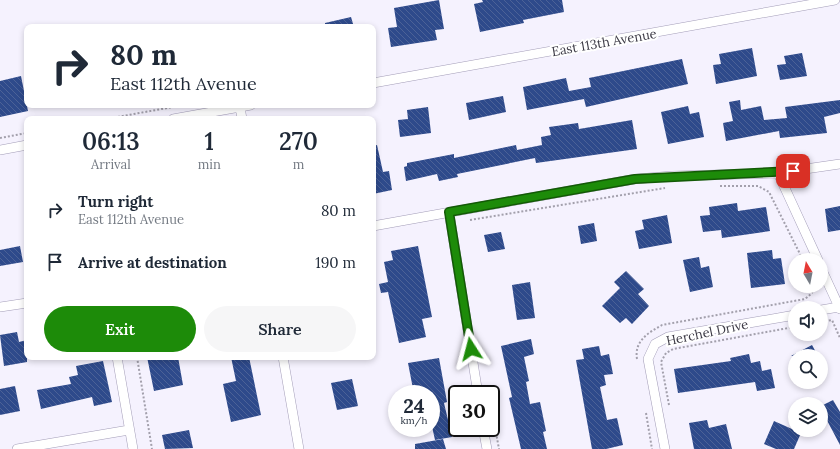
<!DOCTYPE html>
<html lang="en">
<head>
<meta charset="utf-8">
<style>
  :root { --surface:#fff; --page:#f6f6f7; --text:#1f2937; --muted:#747a83; --accent:#1d8b09 }
  body { margin:0; font-family:Lora,serif; background:var(--page); color:var(--text); height:100vh; display:flex; flex-direction:column; font-size:15px; white-space:nowrap }
  * { box-sizing:border-box; margin:0 }
  p { font-size:13px; color:var(--muted) }
  .icon { flex:none; width:22px; height:22px; fill:none; stroke:currentColor; stroke-width:2; stroke-linecap:round; stroke-linejoin:round }
  .map { position:relative; flex:1; overflow:hidden }
  .drawer { position:absolute; left:24px; top:116px; width:352px; height:244px; display:flex; flex-direction:column; background:var(--surface); border-radius:8px; box-shadow:0 2px 6px #0003 }
  .drawer>* { flex:none }
  .banner { position:absolute; left:24px; top:24px; width:352px; height:84px; border-radius:8px; box-shadow:0 2px 6px #0003; background:#fff; color:var(--text); overflow:hidden }
  .needle { width:26px; rotate:350deg }
  .buttons { position:absolute; left:788px; top:253px; display:grid; gap:8px }
  .buttons a { display:grid; place-items:center; width:40px; height:40px; border-radius:50%; background:var(--surface); box-shadow:0 2px 6px #0003; font-size:20px }
  .speed { position:absolute; left:388px; top:385px; display:flex; gap:8px; font-size:20px; font-weight:700; text-align:center }
  .speed>* { display:grid; place-content:center; width:52px; height:52px; border-radius:50%; background:var(--surface); box-shadow:0 2px 6px #0003; line-height:1 }
  .speed small { font-size:10px; font-weight:400 }
  .speed .limit { border:2px solid #111; border-radius:6px; background:#fff; color:#111 }
  .pin { position:absolute; display:grid; place-items:center; width:34px; height:34px; color:#fff; margin:-17px; border-radius:8px; box-shadow:0 2px 6px #0006 }
  .me { position:absolute; width:44px; margin:-22px; rotate:351deg; stroke-linejoin:round; filter:drop-shadow(0 0 3px #0008) }
  .turn { display:flex; align-items:center; gap:14px; height:84px; padding:0 20px; font-size:18px }
  .turn .icon { width:52px; height:52px; stroke-width:2.5 }
  .turn b { display:block; font-size:28px; line-height:34px }
  .eta { display:flex; justify-content:space-evenly; align-items:center; height:68px; text-align:center }
  .eta b { font-size:24px; font-weight:600; line-height:28px }
  .button { display:flex; gap:8px; margin-top:auto; padding:8px 20px }
  .button a { flex:1; height:46px; border-radius:24px; background:var(--accent); color:#fff; font-size:16px; font-weight:600; line-height:46px; text-align:center }
  .button a+a { background:var(--page); color:var(--text) }
  ul { padding:0; list-style:none }
  li { display:flex; align-items:center; gap:12px; height:52px; padding:0 20px }
  li div { flex:1 }
  li b { display:block; font-size:15px }
  li em { font-style:normal }
  .map>svg:first-child { display:block }
  .building { fill:url(#building-back-hatch) }
  .lines { fill:none; stroke-linecap:round; stroke-linejoin:round }
  .street-casing { stroke:#a39db8; stroke-width:10 }
  .path { stroke:#a3a0ac; stroke-width:2; stroke-dasharray:2 2; stroke-linecap:butt }
  .street { stroke:#fff; stroke-width:9 }
  .route-casing { stroke:#135a06; stroke-width:10 }
  .route { stroke:#1d8b09; stroke-width:7 }
  .labels { text-anchor:middle; stroke-width:4; stroke-linejoin:round; paint-order:stroke }
  .street-label { font-size:13px; fill:#3d3b46; stroke:#fff }
</style>
</head>
<body>
<div class="map">
<svg width="840" height="449" viewBox="0 0 840 449">
  <defs>
    <pattern id="building-back-hatch" width="6" height="6" patternUnits="userSpaceOnUse"><rect width="6" height="6" fill="#2e4a8b"/><path d="M-1 5l2 2M0 0l6 6M5-1l2 2" fill="none" stroke="#4c6297"/></pattern>
  </defs>
  <rect width="100%" height="100%" fill="#f5f2fe"/>
  <!-- building -->
  <path class="building" d="M439,0L444,29L435,30L437,40L391,47L388,28L397,27L394,8Z
    M482,0H562L564,12L523,20L524,23L480,32L474,4L483,2Z
    M351,17L354,27H325V23Z
    M752,48L757,76L716,84L713,65L721,64L719,54Z
    M802,53L807,76L780,80L777,65L786,64L784,56Z
    M682,59L688,84L586,107L584,99L527,110L523,87L566,78L569,91L591,87L589,78Z
    M21,76L28,111L0,117V81Z
    M503,96L506,112L469,120L466,103Z
    M740,100L741,110L761,106L764,120L787,118L785,107L840,100V113L824,117L827,133L780,138L779,131L726,141L723,123L733,121L729,102Z
    M688,106L690,114L699,112L704,137L668,144L661,112Z
    M428,107L431,133L400,137L398,120L408,119L407,110Z
    M632,120L637,149L536,163L535,158L457,174L458,177L439,181L437,174L406,181L404,167L407,166V163L454,154V158L516,145L517,150L542,145L541,137L551,135L549,127L578,123L579,129Z
    M377,145L383,172L389,171L392,190L373,194V146Z
    M737,203L738,211L766,207L770,231L722,238L721,230L703,232L700,216L710,215L709,207Z
    M840,206V230L828,232L825,209Z
    M667,215L672,243L639,249L635,231L644,229L642,220Z
    M594,223L597,241L581,244L578,226Z
    M501,232L505,249L488,252L484,235Z
    M20,246L23,262L0,266V250Z
    M418,246L432,317L422,319L426,337L399,343L388,292L381,293L379,284L388,282L384,262L393,260L391,251Z
    M772,250L773,259L781,258L785,284L751,288L747,253Z
    M699,257L701,268L709,266L713,287L690,292L683,260Z
    M626,271L644,289L638,294L649,306L632,324L626,318L620,323L602,306L620,288L614,282Z
    M530,282L535,318L517,320L512,285Z
    M17,332L19,342L27,340V362L4,366L0,335Z
    M531,339L534,354L524,357L529,381L526,382L530,404L540,402L546,431L543,432L547,449H521L509,398L512,397L501,346Z
    M812,345L818,356H791Z
    M599,346L601,356L609,354L613,374L604,375L606,385L600,387L607,420L617,418L623,445L606,449H592L576,360L584,359L582,349Z
    M749,354L751,363L760,361L762,371L771,369L775,388L757,391L755,382L678,393L674,369L731,361L730,358Z
    M147,357H178L183,385L154,391Z
    M231,357H249L261,415L231,422L223,384L236,381Z
    M439,358L447,402L444,403L452,437L435,440L431,422V394H414L408,363Z
    M103,361L112,402L94,406L92,397L41,409L37,390L71,384L69,377L78,375L76,366Z
    M352,379L358,406L337,410L331,383Z
    M15,386L20,411L0,415V389Z
    M833,400L840,412V445L821,409V406Z
    M707,420L709,428L726,424L732,449H694L689,423Z
    M774,421L801,433L794,449H776L764,444Z
    M189,430L193,448L165,449L162,435Z
    M443,439L446,449H415V444Z"/>
  <g class="lines">
    <!-- street casing -->
    <g class="street-casing">
      <path id="street" d="M373,83L835,0
        M240,107L242,119
        M173,119L251,105
        M0,150L27,145
        M778,173L818,260
        M449,212L478,394
        M373,226L635,179L672,176L778,173L840,164
        M821,268L840,309
        M0,307L27,303
        M821,310L839,307
        M117,357L133,449
        M283,357L299,449
        M483,428L487,449
        M17,449L129,430
        M665,449L648,359L655,344L668,337L795,315"/>
    </g>
    <!-- path -->
    <path class="path" d="M106,119L184,105
      M0,138L27,133
      M720,186H758L769,192L803,260
      M470,220L665,188
      M821,322L832,320L840,338
      M137,357L152,449
      M637,359C634,341 648,333 662,325L805,299L812,293L813,286
      M491,405L499,449
      M669,405L661,362L666,353L673,349L794,327
      M646,413L652,449"/>
    <!-- street -->
    <use href="#street" class="street"/>
  </g>
  <g class="lines">
    <!-- route casing -->
    <g class="route-casing">
      <path id="route" d="M471,349L449,212L635,179L793,171"/>
    </g>
    <!-- route -->
    <use href="#route" class="route"/>
  </g>
  <g class="labels">
    <!-- street labels -->
    <g class="street-label">
      <text transform="translate(604 42) rotate(-10)" y="5">East 113th Avenue</text>
      <text transform="translate(707 332) rotate(-12)" y="5">Herchel Drive</text>
    </g>
  </g>
</svg>
<div class="buttons">
<a><svg class="needle" viewBox="-14 -14 28 28"><path d="M0-13l5 13h-10z" fill="#e53935"/><path d="M0 13l5-13h-10z" fill="#747a83"/></svg></a>
<a><svg class="icon" aria-label="sound" viewBox="0 0 24 24"><path d="M4 9h4l5-4v14l-5-4H4zM17 9q2 3 0 6"/></svg></a>
<a><svg class="icon" aria-label="search" viewBox="0 0 24 24"><circle cx="10" cy="10" r="6"/><path d="M15 15l6 6"/></svg></a>
<a><svg class="icon" aria-label="layers" viewBox="0 0 24 24"><path d="M12 4l9 5-9 5-9-5zM3 14l9 5 9-5"/></svg></a>
</div>
<div class="speed"><div>24<small>km/h</small></div><div class="limit">30</div></div>
<div class="pin" style="left:793px;top:171px;background:#d93025"><svg class="icon" aria-label="arrive" viewBox="0 0 24 24"><path d="M6 21V4h12l-3 4 3 4H6"/></svg></div>
<svg class="me" style="left:471px;top:349px" viewBox="-20 -20 40 40"><path d="M0-17L14 15 0 8-14 15z" fill="#1d8b09" stroke="#fff" stroke-width="4"/></svg>
<div class="banner">
<div class="turn"><svg class="icon" aria-label="right" viewBox="0 0 24 24"><path d="M7 20v-9h11M14 6l5 5-5 5"/></svg><div><b>80 m</b>East 112th Avenue</div></div>
</div>
<section class="drawer">
<div class="eta">
<div><b>06:13</b><p>Arrival</p></div>
<div><b>1</b><p>min</p></div>
<div><b>270</b><p>m</p></div>
</div>
<ul>
<li><svg class="icon" aria-label="right" viewBox="0 0 24 24"><path d="M7 20v-9h11M14 6l5 5-5 5"/></svg><div><b>Turn right</b><p>East 112th Avenue</p></div><em>80 m</em></li>
<li><svg class="icon" aria-label="arrive" viewBox="0 0 24 24"><path d="M6 21V4h12l-3 4 3 4H6"/></svg><div><b>Arrive at destination</b></div><em>190 m</em></li>
</ul>
<div class="button"><a>Exit</a><a>Share</a></div>
</section>
</div>
</body>
</html>
